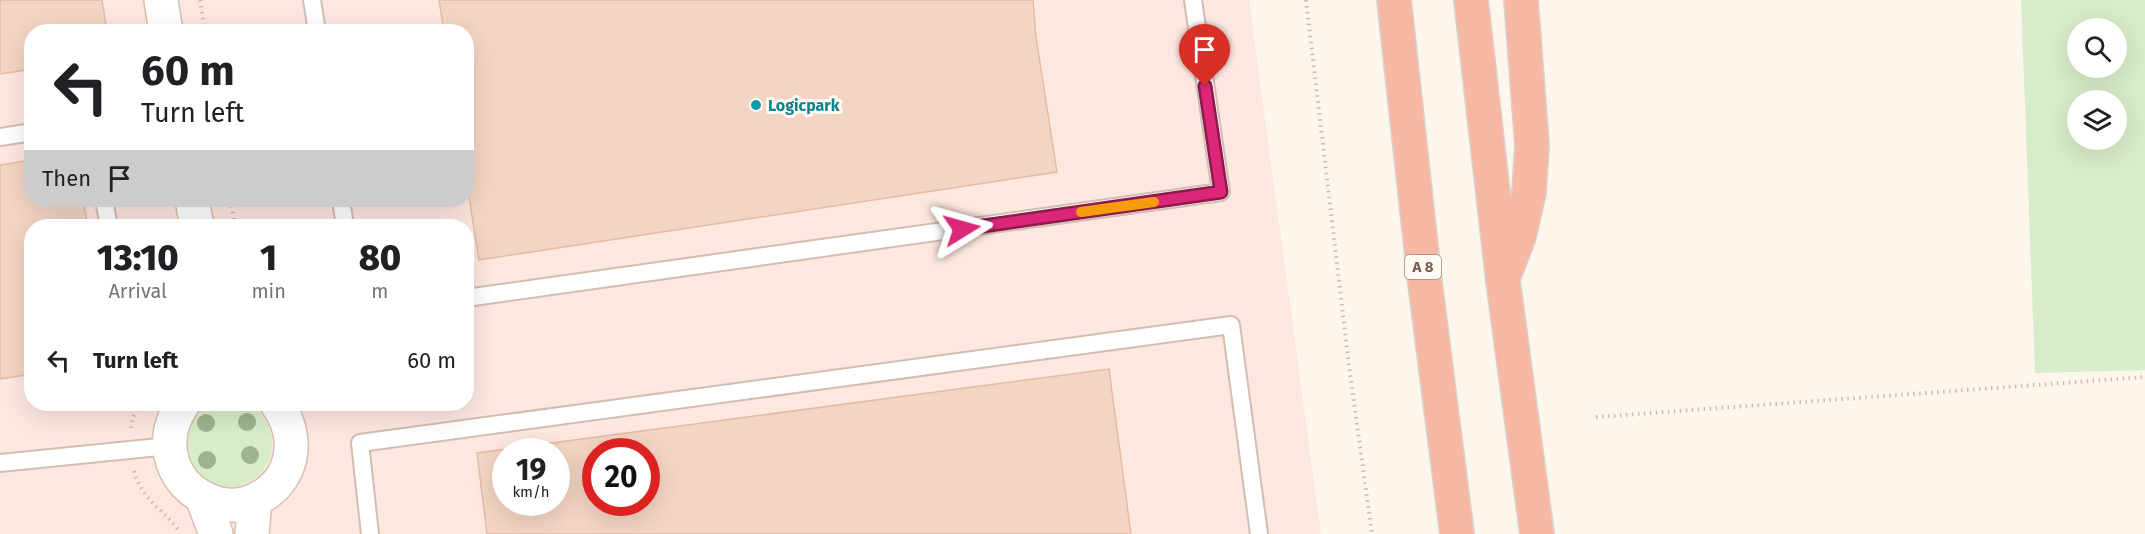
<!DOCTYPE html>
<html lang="en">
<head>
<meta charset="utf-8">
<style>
  :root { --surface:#fff; --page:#f2f2f2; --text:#202124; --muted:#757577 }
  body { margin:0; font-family:"Fira Sans",sans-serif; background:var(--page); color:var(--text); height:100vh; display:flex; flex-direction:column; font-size:22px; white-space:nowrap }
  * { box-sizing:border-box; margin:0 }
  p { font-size:20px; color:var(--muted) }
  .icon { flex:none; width:33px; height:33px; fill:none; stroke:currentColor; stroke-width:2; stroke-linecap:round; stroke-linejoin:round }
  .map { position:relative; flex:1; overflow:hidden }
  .panel { position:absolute; left:24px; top:219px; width:450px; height:192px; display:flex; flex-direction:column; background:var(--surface); border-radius:24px; box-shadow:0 6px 24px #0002 }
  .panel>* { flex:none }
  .hud { position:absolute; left:24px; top:24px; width:450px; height:183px; border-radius:24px; box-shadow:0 6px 24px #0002; background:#fff; color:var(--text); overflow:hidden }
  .buttons { position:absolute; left:2067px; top:18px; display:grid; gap:12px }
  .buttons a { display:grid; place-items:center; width:60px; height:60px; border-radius:50%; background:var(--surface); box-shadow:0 6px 24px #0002; font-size:30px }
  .speed { position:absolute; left:492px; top:438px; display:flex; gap:12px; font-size:30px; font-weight:700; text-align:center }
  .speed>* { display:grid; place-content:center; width:78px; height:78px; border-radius:50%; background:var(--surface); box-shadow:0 6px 24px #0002; line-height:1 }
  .speed small { font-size:15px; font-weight:400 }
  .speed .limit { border:9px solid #d22; background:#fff; color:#111 }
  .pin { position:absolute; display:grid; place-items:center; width:51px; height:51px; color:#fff; margin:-62px -26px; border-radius:50% 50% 50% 0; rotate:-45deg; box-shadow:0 0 6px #0007 }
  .pin .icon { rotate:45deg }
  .me { position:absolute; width:66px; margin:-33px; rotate:82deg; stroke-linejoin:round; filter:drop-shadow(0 0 4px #0008) }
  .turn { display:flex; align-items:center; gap:21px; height:126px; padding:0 18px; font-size:27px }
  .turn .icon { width:78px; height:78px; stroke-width:2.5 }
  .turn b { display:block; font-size:42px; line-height:51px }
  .then { display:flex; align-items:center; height:57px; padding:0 18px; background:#0003; gap:12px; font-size:22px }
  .eta { display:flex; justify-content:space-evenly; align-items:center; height:102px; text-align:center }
  .eta b { font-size:36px; font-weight:800; line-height:42px }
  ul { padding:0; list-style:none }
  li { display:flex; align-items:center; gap:18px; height:78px; padding:0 18px }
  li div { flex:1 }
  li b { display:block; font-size:22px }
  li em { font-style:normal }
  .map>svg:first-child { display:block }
  .commercial { fill:#fde8e0; fill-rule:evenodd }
  .green { fill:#d8ecc9; fill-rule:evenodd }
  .building { fill:#f3d5c3; stroke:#e6bba3; stroke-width:1.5; fill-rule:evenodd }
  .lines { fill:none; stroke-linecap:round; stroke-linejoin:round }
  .lane-casing { stroke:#d1beb0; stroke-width:20 }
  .secondary-casing { stroke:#d6c0b0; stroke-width:36 }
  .highway-casing { stroke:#dad1cd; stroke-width:36 }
  .path { stroke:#d9b8a5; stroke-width:4; stroke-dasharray:1.5 4.5; stroke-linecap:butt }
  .lane { stroke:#fff; stroke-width:16 }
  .secondary { stroke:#fff; stroke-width:33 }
  .highway { stroke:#f7b7a3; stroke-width:33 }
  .tree { fill:#a0b28e }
  .route-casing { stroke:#8e194d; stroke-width:15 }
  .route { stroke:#db2777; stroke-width:10 }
  .slow { stroke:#f59e0b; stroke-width:10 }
  .culture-dot { fill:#0f9aa8; stroke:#fffaf3; stroke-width:2 }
  .labels { text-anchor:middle; stroke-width:6; stroke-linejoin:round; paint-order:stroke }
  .shield { fill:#fffaf3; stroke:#a28b7f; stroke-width:1.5 }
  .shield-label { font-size:15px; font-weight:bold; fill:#7a5c4d }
  .culture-label { font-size:16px; font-weight:bold; fill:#0d838f; stroke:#fffaf3; text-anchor:start }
</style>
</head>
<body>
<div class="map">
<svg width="2145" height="534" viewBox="0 0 2145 534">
  <rect width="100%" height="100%" fill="#fdf6ec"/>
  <!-- commercial -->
  <path class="commercial" d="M0,0H1249L1321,534H0ZM32,32H466V200H32ZM32,226H466V404H32ZM506,452H556V502H506ZM596,452H646V502H596Z"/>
  <!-- green -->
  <path class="green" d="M2021,0H2145V370L2035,373ZM2078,28H2116V68H2078ZM2078,100H2116V140H2078Z
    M186 444a43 43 0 1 1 86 0a43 43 0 1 1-86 0Z"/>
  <!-- building -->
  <path class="building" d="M0,0H102L107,32H32V69L0,74Z
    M439,0H1033L1036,37L1057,172L479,260L466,178V32H444Z
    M32,160V200H83L88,226H32V374L0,379V165Z
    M1109,369L1131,534H487L477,453ZM506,452H556V502H506ZM596,452H646V502H596Z"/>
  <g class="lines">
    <!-- lane casing -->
    <g class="lane-casing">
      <path id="lane" d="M312,0L317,32
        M0,137L32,132
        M104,200L109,226
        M341,200L345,226
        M466,298L1221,192L1193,0
        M0,463L169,446
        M370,534L360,443L1231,325L1259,534"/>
    </g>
    <!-- secondary casing -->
    <g class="secondary-casing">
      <path id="secondary" d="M161,0L166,32
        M192,200L197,226
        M183,404C170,422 166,441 173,463C184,495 223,515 255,500C295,481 301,437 277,404
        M203,500L216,534
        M252,534L255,500"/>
    </g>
    <!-- highway casing -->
    <g class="highway-casing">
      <path id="highway" d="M1394,0L1425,283L1457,534
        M1471,0L1503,281L1537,534
        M1505,273L1519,236L1529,192L1532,145L1521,0"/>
    </g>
    <!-- path -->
    <path class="path" d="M200,0L205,32
      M1306,0L1349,366L1372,534
      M231,200L235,226
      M1596,417L2145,377
      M131,428L132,420L139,404
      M134,471C142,501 164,509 179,531"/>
    <!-- lane -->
    <use href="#lane" class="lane"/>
    <!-- secondary -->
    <use href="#secondary" class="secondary"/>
    <!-- highway -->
    <use href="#highway" class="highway"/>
  </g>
  <!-- trees -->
  <g class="tree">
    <circle cx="247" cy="422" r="9"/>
    <circle cx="206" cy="423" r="9"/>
    <circle cx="250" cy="455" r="9"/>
    <circle cx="207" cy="460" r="9"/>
  </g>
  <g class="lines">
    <!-- route casing -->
    <g class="route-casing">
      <path id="route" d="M962,229L1221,192L1205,86"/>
    </g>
    <!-- route -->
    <use href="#route" class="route"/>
    <!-- slow -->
    <path class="slow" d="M1081,212L1154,202"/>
  </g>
  <!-- markers -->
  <circle class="culture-dot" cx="756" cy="105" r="6"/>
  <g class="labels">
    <!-- shield labels -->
    <rect class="shield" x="1405" y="255" width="36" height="24" rx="4.5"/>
    <g class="shield-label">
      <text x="1423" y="272">A 8</text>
    </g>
    <!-- culture labels -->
    <g class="culture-label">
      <text x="768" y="111">Logicpark</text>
    </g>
  </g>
</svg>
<div class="buttons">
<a><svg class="icon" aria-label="search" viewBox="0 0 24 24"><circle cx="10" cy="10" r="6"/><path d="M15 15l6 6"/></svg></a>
<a><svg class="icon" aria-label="layers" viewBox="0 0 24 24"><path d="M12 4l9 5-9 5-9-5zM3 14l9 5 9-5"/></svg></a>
</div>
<div class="speed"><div>19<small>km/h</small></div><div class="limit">20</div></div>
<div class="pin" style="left:1205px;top:86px;background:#d93025"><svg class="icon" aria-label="arrive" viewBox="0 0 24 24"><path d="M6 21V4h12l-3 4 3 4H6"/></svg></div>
<svg class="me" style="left:962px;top:229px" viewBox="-20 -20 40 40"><path d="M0-17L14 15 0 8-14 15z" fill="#db2777" stroke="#fff" stroke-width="4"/></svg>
<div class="hud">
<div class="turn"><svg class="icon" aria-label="left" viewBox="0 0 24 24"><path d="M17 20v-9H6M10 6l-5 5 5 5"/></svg><div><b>60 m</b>Turn left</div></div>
<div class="then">Then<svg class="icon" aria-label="arrive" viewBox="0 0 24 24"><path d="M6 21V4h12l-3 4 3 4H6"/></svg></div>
</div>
<section class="panel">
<div class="eta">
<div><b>13:10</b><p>Arrival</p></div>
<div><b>1</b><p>min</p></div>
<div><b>80</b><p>m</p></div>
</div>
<ul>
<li><svg class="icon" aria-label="left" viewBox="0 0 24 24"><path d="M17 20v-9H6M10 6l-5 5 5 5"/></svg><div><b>Turn left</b></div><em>60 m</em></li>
</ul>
</section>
</div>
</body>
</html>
